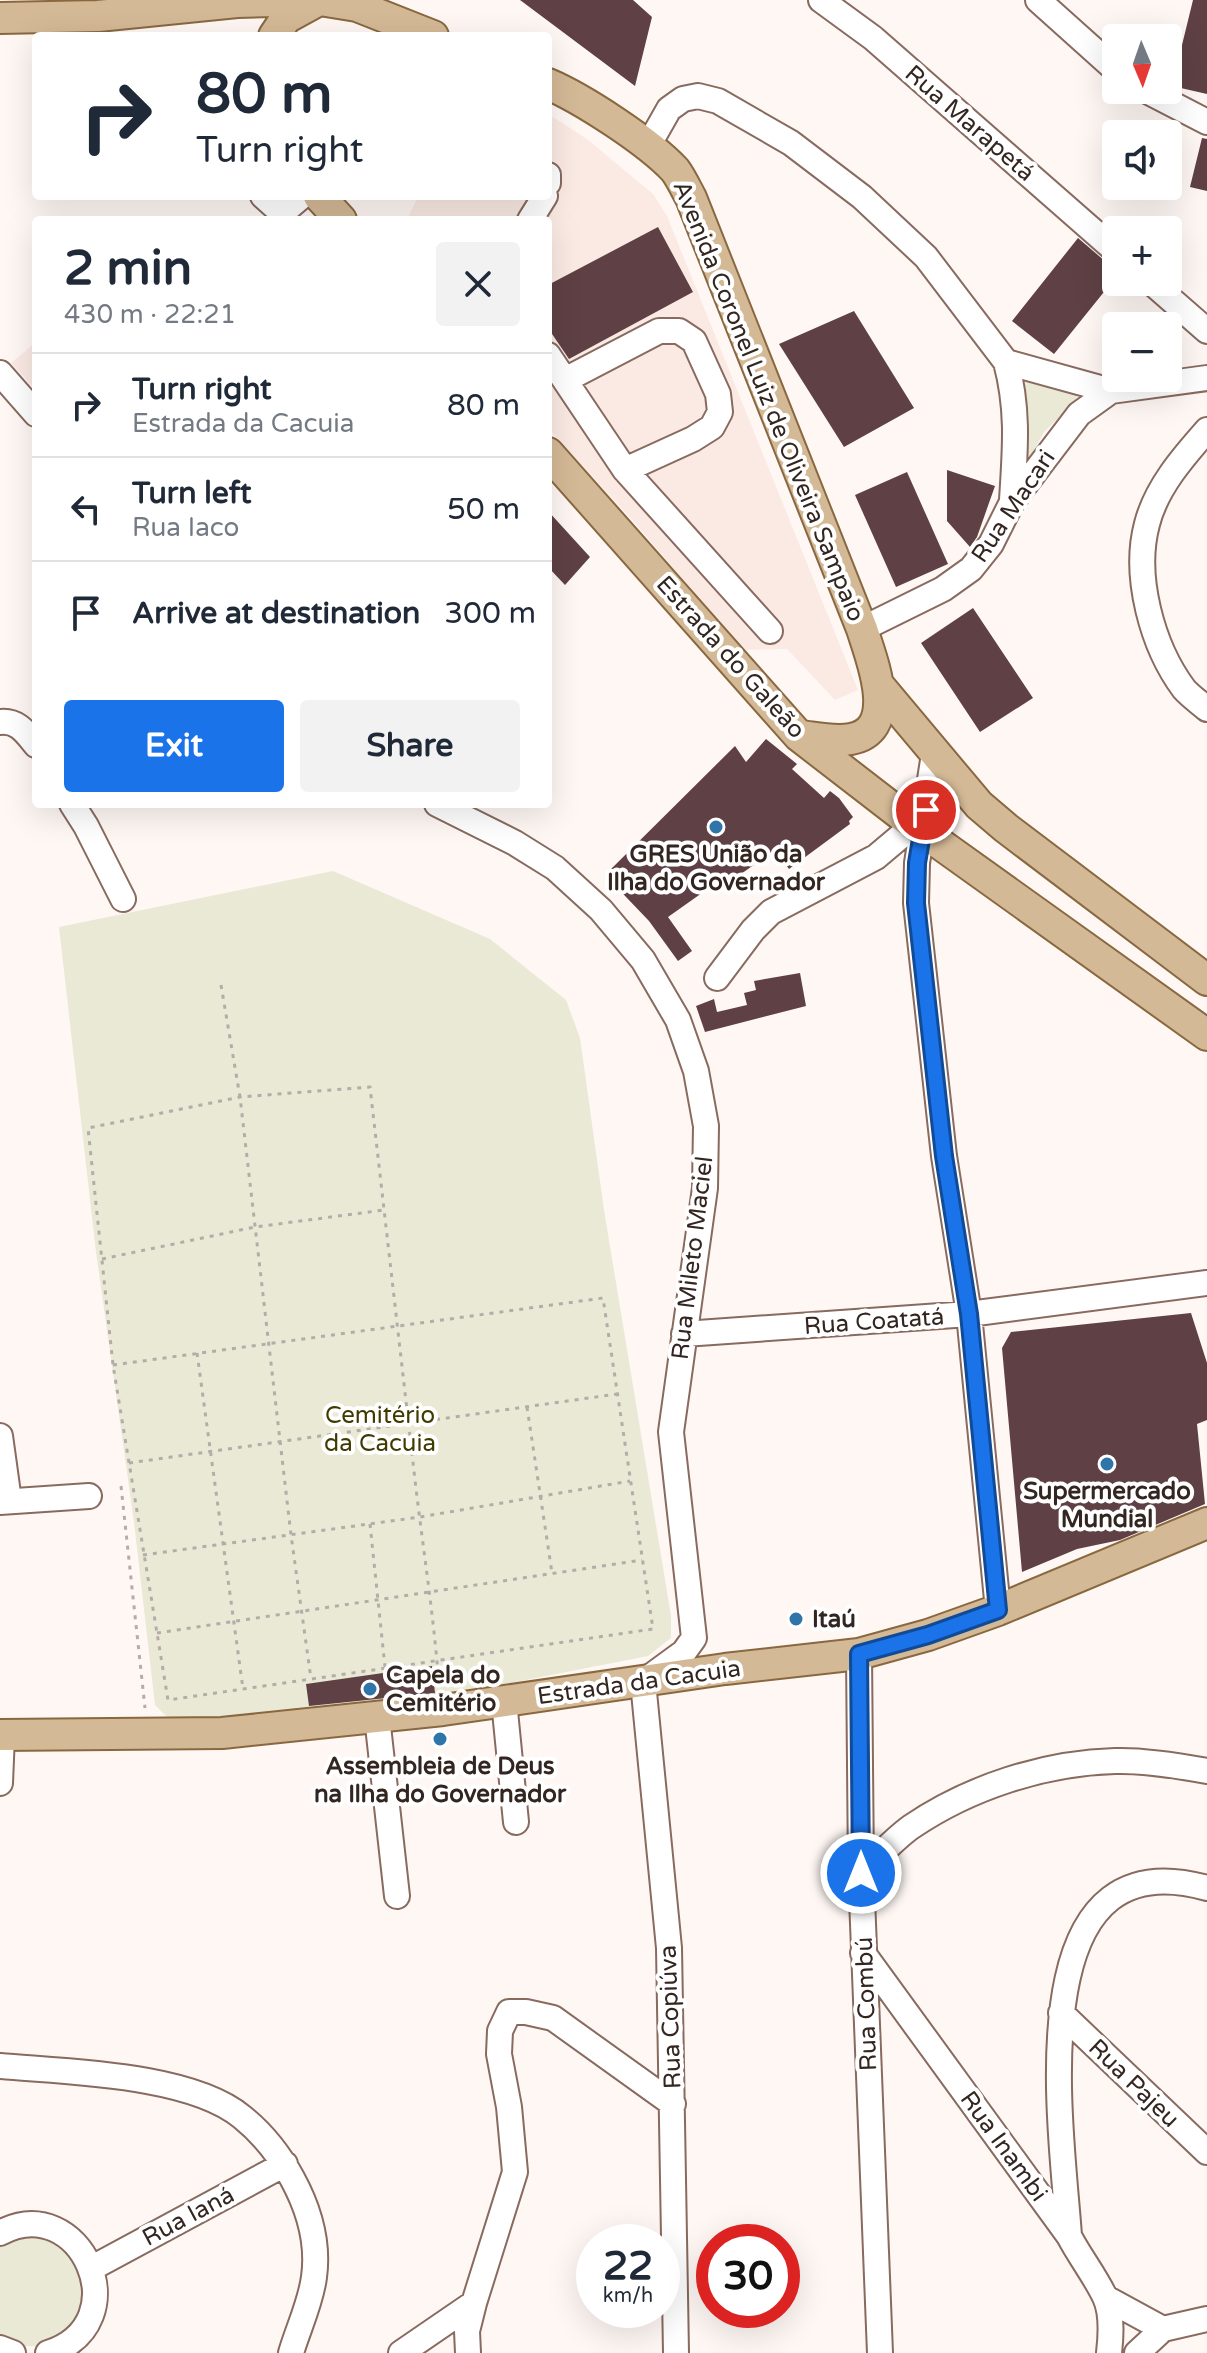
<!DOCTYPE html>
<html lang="en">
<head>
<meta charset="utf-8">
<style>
  :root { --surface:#fff; --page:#f2f2f3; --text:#1f2937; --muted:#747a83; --line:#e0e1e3; --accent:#1a73e8 }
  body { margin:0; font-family:"Varela Round",sans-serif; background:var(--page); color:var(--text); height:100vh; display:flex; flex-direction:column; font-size:30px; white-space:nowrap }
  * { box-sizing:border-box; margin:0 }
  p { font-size:26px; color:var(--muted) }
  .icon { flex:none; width:44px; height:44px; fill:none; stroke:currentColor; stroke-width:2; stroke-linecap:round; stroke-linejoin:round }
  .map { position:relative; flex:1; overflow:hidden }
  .panel { position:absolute; left:32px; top:216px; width:520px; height:592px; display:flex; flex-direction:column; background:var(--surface); border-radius:8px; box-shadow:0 8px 32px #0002 }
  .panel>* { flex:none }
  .banner { position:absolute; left:32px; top:32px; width:520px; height:168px; border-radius:8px; box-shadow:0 8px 32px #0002; background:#fff; color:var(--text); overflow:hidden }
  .needle { width:52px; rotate:178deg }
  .fabs { position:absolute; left:1102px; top:24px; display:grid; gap:16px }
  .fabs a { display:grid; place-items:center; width:80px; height:80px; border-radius:8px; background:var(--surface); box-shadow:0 8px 32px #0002; font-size:40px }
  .speed { position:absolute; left:576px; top:2224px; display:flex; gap:16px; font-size:40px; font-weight:700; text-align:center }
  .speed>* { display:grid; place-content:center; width:104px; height:104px; border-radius:50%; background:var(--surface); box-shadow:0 8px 32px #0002; line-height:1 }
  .speed small { font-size:20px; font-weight:400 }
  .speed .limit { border:12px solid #d22; background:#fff; color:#111 }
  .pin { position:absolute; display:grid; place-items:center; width:68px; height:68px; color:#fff; margin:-34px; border:4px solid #fff; border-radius:50%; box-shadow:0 2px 8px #0007 }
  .me { position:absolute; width:88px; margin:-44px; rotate:0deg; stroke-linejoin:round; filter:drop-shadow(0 0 6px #0008) }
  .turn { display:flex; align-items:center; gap:28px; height:168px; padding:0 32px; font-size:36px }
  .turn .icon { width:104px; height:104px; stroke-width:2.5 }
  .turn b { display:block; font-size:56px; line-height:68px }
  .round { display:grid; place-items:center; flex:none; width:84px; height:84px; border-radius:8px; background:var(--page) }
  .headline { display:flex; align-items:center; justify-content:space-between; height:136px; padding:0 32px }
  h1 { font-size:48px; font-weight:700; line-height:60px }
  .primary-button { display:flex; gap:16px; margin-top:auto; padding:16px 32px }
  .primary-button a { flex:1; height:92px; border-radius:8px; background:var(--accent); color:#fff; font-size:32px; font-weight:700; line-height:92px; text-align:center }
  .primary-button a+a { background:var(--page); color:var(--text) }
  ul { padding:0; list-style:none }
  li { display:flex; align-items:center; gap:24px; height:104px; padding:0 32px; border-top:2px solid var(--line) }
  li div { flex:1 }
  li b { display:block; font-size:30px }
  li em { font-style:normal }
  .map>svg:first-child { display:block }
  .built { fill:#fbeae4 }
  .green { fill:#eae9d6 }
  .building { fill:#5f4145 }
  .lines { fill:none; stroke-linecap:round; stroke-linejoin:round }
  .minor-casing { stroke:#886a5f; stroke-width:28 }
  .major-casing { stroke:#896840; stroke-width:34 }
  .path { stroke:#b5aca9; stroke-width:3; stroke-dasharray:4 6; stroke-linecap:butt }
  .minor { stroke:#fff; stroke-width:24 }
  .major { stroke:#d4b996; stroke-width:30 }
  .route-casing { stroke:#114b97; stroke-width:20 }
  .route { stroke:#1a73e8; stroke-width:14 }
  .poi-dot { fill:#3075aa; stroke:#fff; stroke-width:3 }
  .labels { text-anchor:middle; stroke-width:8; stroke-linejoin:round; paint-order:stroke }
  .street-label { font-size:24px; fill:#332621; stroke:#fff }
  .poi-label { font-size:24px; font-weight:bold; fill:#332621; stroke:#fff }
  .park-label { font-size:24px; fill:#3f3a00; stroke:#fff }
</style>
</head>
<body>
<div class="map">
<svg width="1207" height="2353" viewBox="0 0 1207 2353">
  <rect width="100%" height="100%" fill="#fef7f4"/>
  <!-- built -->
  <path class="built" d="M548,114L587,139L653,194L667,216L858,690L835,700L787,649L743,650L635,523L548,428V220H407L418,196H548Z
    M36,342V390L11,363Z"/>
  <!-- green -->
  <path class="green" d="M1030,379L1076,390L1077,400L1044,432L1025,466L1021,386Z
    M333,871L490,939L566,1000L580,1038L604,1210L671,1616V1638L648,1656L454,1694L219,1729L176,1726L155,1705L134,1522L96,1252L59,927Z
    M37,2230L83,2262V2319C55,2344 39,2353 0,2341V2238Z"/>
  <!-- building -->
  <path class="building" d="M520,0H633L652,17L635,86Z
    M1193,0H1207V94L1172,86Z
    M1202,138L1207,139V191L1190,187Z
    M658,227L693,292L569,359L548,328V285Z
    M1078,238L1106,262L1116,266V277L1054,354L1012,321Z
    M854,311L914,408L844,447L779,344Z
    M947,470L995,486L977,537L970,547L947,521Z
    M907,472L948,564L896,587L855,495Z
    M548,511L590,557L565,585L548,567Z
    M973,608L1033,698L980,732L921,643Z
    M766,739L797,764L792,769L824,798L830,791L839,798L853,817L849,821L850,824L789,869L775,850L714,893L709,888L668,917L692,951L678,961L649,921L605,875L735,746L746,762Z
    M800,973L806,1006L705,1032L696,1006L714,999L717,1012L747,1005L744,993L756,990L754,981Z
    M1191,1313L1207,1363V1420L1197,1424L1205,1504L1120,1540L1077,1549L1022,1572L1002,1348L1011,1332Z
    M432,1666L435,1693L309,1706L306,1684Z"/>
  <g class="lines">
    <!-- minor casing -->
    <g class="minor-casing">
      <path id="minor" d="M821,0L873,38L1116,251
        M1038,0L1116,70
        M1145,90L1207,122
        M648,146L669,109L683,99L698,96L718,101L791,143L862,197L926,257L1006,362L1111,391
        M548,175V183
        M263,196L282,213L302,196
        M530,220L545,196
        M1151,282L1207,331
        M548,355L625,470L770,631
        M1006,362C1019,410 1015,451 1012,500
        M0,373L36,414
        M565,380L659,331H679L694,341L718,394L720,412L712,427L693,439L625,470
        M1207,430C1183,457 1156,488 1147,524C1133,576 1152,646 1184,689C1190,696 1200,703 1207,709
        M862,629L943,589L971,569L991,544L1012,502L1079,414L1111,391L1207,378
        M0,722C18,720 26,733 36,745
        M934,754L917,863L916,903L944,1156L969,1314L998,1610
        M72,804L86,826L123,899
        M437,804L515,843L555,868L601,910L643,960L678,1020L696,1071L706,1126L705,1188L671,1432L694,1638L684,1652L643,1682L669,1948L676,2353
        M717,978L753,930L771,912L876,857L914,825
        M684,1334L969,1314L1207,1283
        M0,1436L9,1501
        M0,1502L89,1496
        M859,1654L861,1873L880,2353
        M504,1701L516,1822
        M377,1717L397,1896
        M0,1783L2,1735
        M861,1873C877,1858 893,1840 911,1827C970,1787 1044,1763 1115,1761C1142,1760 1180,1766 1207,1771
        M863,1953L1069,2236C1080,2257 1095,2276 1105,2297C1112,2312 1111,2336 1109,2353
        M1061,2013L1207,2152
        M0,2066C67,2072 190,2074 242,2117C262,2133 280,2156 292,2178C309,2209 319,2241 314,2277C311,2302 298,2329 291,2353
        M0,2233C80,2189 141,2323 48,2353
        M1069,2236C1062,2130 1015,1834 1207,1888
        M92,2268L285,2164
        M1106,2298L1163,2329
        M0,2348L13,2353
        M401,2353L474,2303
        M468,2353L467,2331L474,2303L515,2172L509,2107L499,2054L500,2031L509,2012H526L553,2018L673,2104
        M1137,2353L1163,2329L1207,2319"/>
    </g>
    <!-- major casing -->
    <g class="major-casing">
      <path id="major" d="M320,0L357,6L433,36
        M0,18L98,16L237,2L313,0
        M274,36L286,18L317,1
        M548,84C583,99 649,142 675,170C681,178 686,189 691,198L862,629C871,658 901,730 851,739C835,742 817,738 801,736
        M319,196L341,220
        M548,453L799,736L922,831L1207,1035
        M880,687L979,805L1006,828L1207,980
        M0,1735L222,1733L443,1710L725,1669L859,1654L928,1635L998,1610L1207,1523"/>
    </g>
    <!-- path -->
    <path class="path" d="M221,985L240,1097L291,1535L311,1679
      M102,1259L255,1227L384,1210
      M197,1353L243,1689
      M113,1365L603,1298L653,1629L168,1700L113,1365L88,1128L240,1097L370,1087C385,1218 400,1349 415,1480C423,1549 434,1617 439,1686
      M527,1407L552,1573
      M129,1463L617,1394
      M121,1486L145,1708
      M370,1524L385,1667
      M143,1555L420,1517L630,1481
      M157,1633L642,1560"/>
    <!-- minor -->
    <use href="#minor" class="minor"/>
    <!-- major -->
    <use href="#major" class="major"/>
  </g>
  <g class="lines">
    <!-- route casing -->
    <g class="route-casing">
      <path id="route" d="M861,1873L859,1654L928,1635L998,1610L969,1314L944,1156L916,903L917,863L926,810"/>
    </g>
    <!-- route -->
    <use href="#route" class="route"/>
  </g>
  <!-- markers -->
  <g class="poi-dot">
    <circle cx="716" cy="827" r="8"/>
    <circle cx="1107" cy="1464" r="8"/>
    <circle cx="796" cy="1619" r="8"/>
    <circle cx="370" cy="1689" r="8"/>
    <circle cx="440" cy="1739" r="8"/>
  </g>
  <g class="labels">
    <!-- street labels -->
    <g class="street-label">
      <text transform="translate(970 123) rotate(41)" y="8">Rua Marapetá</text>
      <text transform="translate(769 401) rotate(68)" y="8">Avenida Coronel Luiz de Oliveira Sampaio</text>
      <text transform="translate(1013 506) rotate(-56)" y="8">Rua Macari</text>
      <text transform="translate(731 657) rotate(48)" y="8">Estrada do Galeão</text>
      <text transform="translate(692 1258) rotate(-83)" y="8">Rua Mileto Maciel</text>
      <text transform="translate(874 1321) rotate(-4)" y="8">Rua Coatatá</text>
      <text transform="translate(639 1682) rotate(-8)" y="8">Estrada da Cacuia</text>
      <text transform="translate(866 2004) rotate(-92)" y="8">Rua Combú</text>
      <text transform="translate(670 2017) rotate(-92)" y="8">Rua Copiúva</text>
      <text transform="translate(1134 2083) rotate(44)" y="8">Rua Pajeu</text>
      <text transform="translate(1004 2146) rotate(54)" y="8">Rua Inambi</text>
      <text transform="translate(188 2216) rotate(-28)" y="8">Rua Ianá</text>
    </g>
    <!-- poi labels -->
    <g class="poi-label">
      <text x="716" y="862">GRES União da<tspan x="716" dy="28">Ilha do Governador</tspan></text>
      <text x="1107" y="1499">Supermercado<tspan x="1107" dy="28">Mundial</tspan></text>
      <text x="812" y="1627" text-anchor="start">Itaú</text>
      <text x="386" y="1683" text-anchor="start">Capela do<tspan x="386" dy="28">Cemitério</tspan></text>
      <text x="440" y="1774">Assembleia de Deus<tspan x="440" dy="28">na Ilha do Governador</tspan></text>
    </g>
    <!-- park labels -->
    <g class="park-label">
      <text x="380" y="1423">Cemitério<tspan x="380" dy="28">da Cacuia</tspan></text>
    </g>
  </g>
</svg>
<div class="fabs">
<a><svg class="needle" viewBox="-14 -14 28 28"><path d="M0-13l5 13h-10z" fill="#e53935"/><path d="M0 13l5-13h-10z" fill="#747a83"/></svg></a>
<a><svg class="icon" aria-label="sound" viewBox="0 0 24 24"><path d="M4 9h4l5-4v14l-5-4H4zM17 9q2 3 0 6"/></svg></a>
<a>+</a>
<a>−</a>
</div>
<div class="speed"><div>22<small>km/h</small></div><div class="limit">30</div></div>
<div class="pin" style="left:926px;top:810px;background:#d93025"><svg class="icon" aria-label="arrive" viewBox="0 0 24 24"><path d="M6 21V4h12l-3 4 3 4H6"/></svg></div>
<svg class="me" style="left:861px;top:1873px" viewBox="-20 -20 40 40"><circle r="17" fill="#1a73e8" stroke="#fff" stroke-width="3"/><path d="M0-11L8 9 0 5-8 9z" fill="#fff"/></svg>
<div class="banner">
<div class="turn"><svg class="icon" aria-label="right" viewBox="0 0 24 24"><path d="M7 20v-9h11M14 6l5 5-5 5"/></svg><div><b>80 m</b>Turn right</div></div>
</div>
<section class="panel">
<div class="headline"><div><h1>2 min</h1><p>430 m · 22:21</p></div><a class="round"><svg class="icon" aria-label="close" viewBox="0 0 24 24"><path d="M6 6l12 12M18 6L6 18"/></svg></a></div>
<ul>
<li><svg class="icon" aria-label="right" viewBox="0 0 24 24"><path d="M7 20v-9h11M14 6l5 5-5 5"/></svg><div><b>Turn right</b><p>Estrada da Cacuia</p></div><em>80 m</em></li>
<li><svg class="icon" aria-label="left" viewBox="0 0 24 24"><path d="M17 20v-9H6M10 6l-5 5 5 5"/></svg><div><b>Turn left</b><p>Rua Iaco</p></div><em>50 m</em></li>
<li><svg class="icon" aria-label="arrive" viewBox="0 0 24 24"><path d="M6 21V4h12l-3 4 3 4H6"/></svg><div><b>Arrive at destination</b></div><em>300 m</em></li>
</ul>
<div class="primary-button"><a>Exit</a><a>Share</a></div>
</section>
</div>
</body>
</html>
